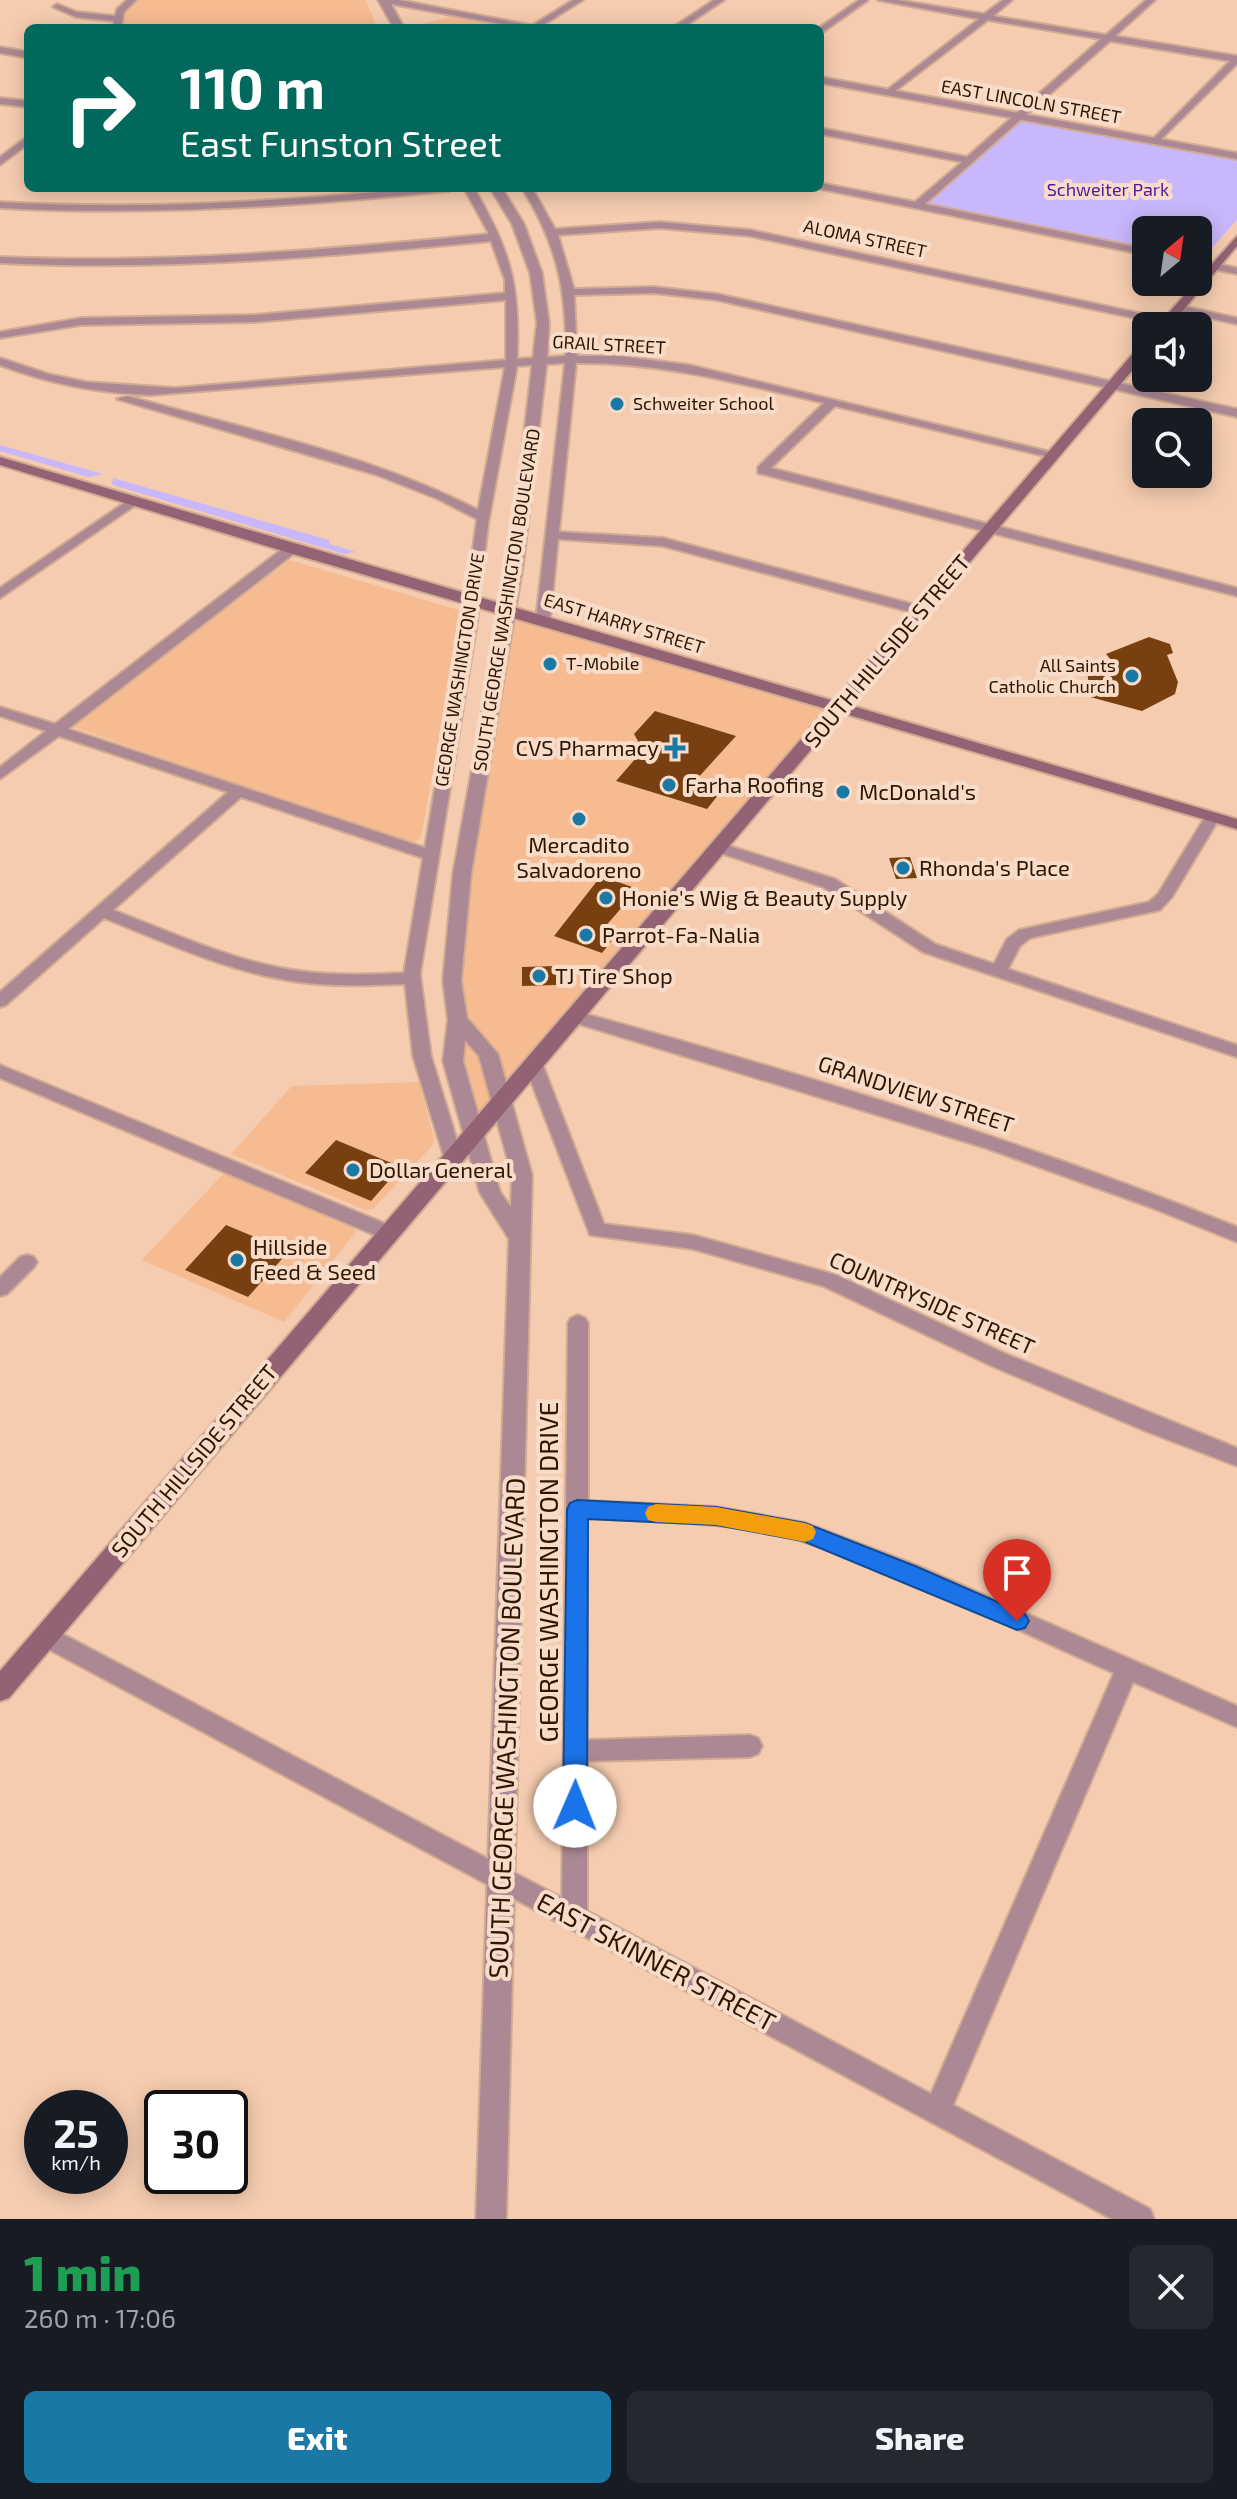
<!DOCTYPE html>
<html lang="en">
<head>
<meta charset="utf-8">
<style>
  :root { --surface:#171b24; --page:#242831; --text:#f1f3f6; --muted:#9ea1a6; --accent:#1978a5 }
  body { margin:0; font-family:"Exo 2",sans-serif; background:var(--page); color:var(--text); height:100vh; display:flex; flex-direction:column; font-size:30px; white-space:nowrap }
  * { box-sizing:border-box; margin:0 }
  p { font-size:26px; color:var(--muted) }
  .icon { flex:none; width:44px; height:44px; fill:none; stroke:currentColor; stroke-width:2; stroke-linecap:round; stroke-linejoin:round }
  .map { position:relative; height:2219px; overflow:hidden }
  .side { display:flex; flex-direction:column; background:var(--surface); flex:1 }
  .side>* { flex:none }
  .guide { position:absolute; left:24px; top:24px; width:800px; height:168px; border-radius:12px; box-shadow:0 4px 20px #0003; background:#00695c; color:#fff; overflow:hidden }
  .needle { width:52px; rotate:29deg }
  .controls { position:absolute; left:1132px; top:216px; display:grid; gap:16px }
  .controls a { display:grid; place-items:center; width:80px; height:80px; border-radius:12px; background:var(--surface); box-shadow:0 4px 20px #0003; font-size:40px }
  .speed { position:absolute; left:24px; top:2090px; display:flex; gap:16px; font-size:40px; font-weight:700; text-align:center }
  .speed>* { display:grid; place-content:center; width:104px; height:104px; border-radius:50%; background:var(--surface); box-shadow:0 4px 20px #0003; line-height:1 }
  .speed small { font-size:20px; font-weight:400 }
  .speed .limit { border:4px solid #111; border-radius:12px; background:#fff; color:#111 }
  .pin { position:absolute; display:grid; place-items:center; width:68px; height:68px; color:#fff; margin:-82px -34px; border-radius:50% 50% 50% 0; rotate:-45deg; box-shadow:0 0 8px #0007 }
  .pin .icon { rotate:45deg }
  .me { position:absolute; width:88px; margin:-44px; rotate:1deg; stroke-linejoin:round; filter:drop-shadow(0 0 6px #0008) }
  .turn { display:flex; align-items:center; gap:28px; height:168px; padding:0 24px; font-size:36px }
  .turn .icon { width:104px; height:104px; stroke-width:2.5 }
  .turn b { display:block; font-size:56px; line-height:68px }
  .round { display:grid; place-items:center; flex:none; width:84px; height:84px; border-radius:12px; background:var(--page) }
  .summary { display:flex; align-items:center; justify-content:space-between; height:136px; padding:0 24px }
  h1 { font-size:48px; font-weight:800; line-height:60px; color:#1e9e55 }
  .primary-button { display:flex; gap:16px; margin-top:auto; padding:16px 24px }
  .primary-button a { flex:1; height:92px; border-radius:12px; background:var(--accent); color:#fff; font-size:32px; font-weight:800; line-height:92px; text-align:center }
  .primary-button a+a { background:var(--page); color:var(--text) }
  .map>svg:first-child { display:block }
  .built { fill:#f7bb92 }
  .green { fill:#c8b7fb }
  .building { fill:#784010 }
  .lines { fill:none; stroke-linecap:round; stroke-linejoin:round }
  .minor-casing { stroke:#d1ab91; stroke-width:4 }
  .tertiary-casing { stroke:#d1ab91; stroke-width:4 }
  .secondary-casing { stroke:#d1ab91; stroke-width:4 }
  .minor { fill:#ab8894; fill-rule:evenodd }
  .tertiary { fill:#ab8894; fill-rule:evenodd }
  .secondary { fill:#946275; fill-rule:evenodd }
  .route { fill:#1a73e8; stroke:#114b97; stroke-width:2 }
  .slow { fill:#f59e0b }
  .poi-dot { fill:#1978a5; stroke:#f8dcca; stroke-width:3 }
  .labels { text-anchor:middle; stroke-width:8; stroke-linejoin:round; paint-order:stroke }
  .far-street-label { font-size:18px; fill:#2e1603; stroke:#f8dcca }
  .far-park-label { font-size:18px; fill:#52179c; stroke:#f8dcca }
  .far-poi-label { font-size:18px; fill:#2e1603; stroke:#f8dcca; text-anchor:start }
  .street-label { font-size:22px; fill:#2e1603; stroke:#f8dcca }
  .poi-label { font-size:22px; fill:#2e1603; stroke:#f8dcca; text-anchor:start }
  .near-street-label { font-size:26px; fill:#2e1603; stroke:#f8dcca }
</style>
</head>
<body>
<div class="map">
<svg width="1237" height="2219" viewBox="0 0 1237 2219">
  <rect width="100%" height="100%" fill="#f5ccb0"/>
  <!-- built -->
  <path class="built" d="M138,0H366L377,28H122L125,13Z
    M452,17L505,26L521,28H418L416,25Z
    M290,560L462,611L421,837L416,841L403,843L74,727L80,719Z
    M507,610L840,708L474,1131L453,1061L452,981Z
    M419,1082L434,1139L432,1146L373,1209L365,1210L231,1154L292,1086Z
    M224,1173L353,1227L356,1232L284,1322L142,1260Z"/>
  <!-- green -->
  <path class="green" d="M1023,120L1237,160V220L1200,261L1198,230H1146V251L924,205Z
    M0,445L103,474L89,477L0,451Z
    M113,478L329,540L330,544L356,552L344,554L116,486L112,484Z"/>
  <!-- building -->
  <path class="building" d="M1149,637L1170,644L1173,653L1167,655L1178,682L1175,694L1142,711L1090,697L1087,669L1112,661L1106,654Z
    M655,711L736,736L696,780L723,789L707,809L616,781L643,750L634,734Z
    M910,857L917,878L896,879L889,858Z
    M601,876L638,889L603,929L617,934L602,953L554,936Z
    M556,966V985L522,986V967Z
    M336,1140L401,1167L371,1201L305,1173Z
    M226,1225L289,1251L248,1297L185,1270Z"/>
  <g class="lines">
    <!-- minor casing -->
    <g class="minor-casing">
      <path id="minor" d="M127,0H136L124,12L121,28H113L114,21L76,17L53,7L57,4L77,12L115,16L117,9Z
        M573,0H583L538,28L530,27Z
        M714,0H724L682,28H672Z
        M859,0H868L820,34L819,28Z
        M878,0H897L984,14L1003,0H1012L993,16L1106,35L1146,0H1155L1115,36L1237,56V64L1156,144L1151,141L1153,139L1230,61L1110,41L925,204L1146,249V255L816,188H820V183L915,202L962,162L820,134V128L967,157L1101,39L988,20L890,95L887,90L979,19Z
        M0,47L28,52V58L0,53Z
        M0,98L28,101V107L0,104Z
        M28,136V144L0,165V157Z
        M418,188H454L449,191C299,206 151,216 0,208V202C140,210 279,202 418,188Z
        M464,188H474C511,252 520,284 517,359L565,356L566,351C566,286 556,243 522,188H532L555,229L660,222L750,230L1171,320V324L1167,325L750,236L660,228L558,235L574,289L654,287L717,294L1237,409V417L717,300L654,293L574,295L577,356H618L689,365L1059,454L1053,458L835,406L771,468L1237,588V596L758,473V467L824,403C741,384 661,362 576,363L559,532L663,538L927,608L929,611L922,615L663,546L558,539L550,620L543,624L538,623L536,620L565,363L517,366L488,524L477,621L420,974L431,1056L462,1157L453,1164L444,1157L413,1056L405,984C370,985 334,987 299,982C231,973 167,943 104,918L6,1005L0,1007V992L228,792L59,736L0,779V767L46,731L0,716V707L55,724L286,546H296V552L68,729L425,848L463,621L477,519L438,499L377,475L117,399L127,396C244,429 370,454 478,510L505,367L151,395C99,393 49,384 0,365V358L48,374L86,382L175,388L506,360V300L255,322L81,325L0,338V332L81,318L255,315L505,293V280L491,241C327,257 165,271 0,263V257C164,264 326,250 489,234ZM241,797L423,858L404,973C363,975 322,976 281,968C223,957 168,931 113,910Z
        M1198,260L1237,268V274L1198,266Z
        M1178,305L1237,318V324L1174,310V306Z
        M130,499L140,502L0,598V588Z
        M1212,812L1220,817L1172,897L1160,910L1030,938L1020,946L1008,969L1237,1045V1057L923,952L823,887L714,851L712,848L720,843L726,845L835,879L935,944L994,964L1007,939L1019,930L1149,902L1158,894L1207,814Z
        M575,1011C799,1073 1022,1140 1237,1227V1242L1150,1207L986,1148L569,1021L566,1017Z
        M533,1057L542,1063L604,1224L693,1235L836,1275L1006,1354L1237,1448V1466L1148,1432L992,1366L823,1286L693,1249L590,1235L524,1063Z
        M0,1065L396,1228L399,1233L396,1238H382L0,1078Z
        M27,1255L34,1257L37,1262L34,1267L7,1294L0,1296V1277L20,1257Z
        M578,1315L585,1318L588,1323V1501L716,1507L805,1523L916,1565L1237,1706V1727L1133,1682L953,2105L1150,2209L1154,2219H1112L37,1643L34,1636L37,1629L45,1626L53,1629L562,1898L568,1323L571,1318ZM587,1518C656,1522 740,1521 805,1542C910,1575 1013,1629 1114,1673L931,2094L587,1911V1761L750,1757L758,1754L762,1746L758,1738L750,1735L587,1740Z"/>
    </g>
    <!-- tertiary casing -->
    <g class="tertiary-casing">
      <path id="tertiary" d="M378,0H399L545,28H524L391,4L404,28H394Z
        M820,77L1237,153V159L820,83Z
        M490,188H502L524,224L542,273L549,323L547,360L523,564L471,874L461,981L467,1018L498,1054L532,1175L506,2219H476L509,1239L480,1193L443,1061L448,1020L443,981L453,874L509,564L537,323L530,273L512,224ZM465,1040L479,1056L512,1175L511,1207L500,1192L463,1061Z"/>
    </g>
    <!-- secondary casing -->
    <g class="secondary-casing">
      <path id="secondary" d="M1237,236V246L1170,326H1157Z
        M1146,342V354L849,705L1237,819V829L842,713L9,1698L0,1701V1671L827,709L286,552L0,465V457L834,701L1142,343Z"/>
    </g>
    <!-- minor -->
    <use href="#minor" class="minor"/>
    <!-- tertiary -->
    <use href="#tertiary" class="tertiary"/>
    <!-- secondary -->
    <use href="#secondary" class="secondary"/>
  </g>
  <!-- route -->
  <path class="route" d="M577,1500L716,1507L805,1523L915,1566L1025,1614L1029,1621L1025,1628L1017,1630L803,1541L716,1525L588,1519L587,1806L584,1814L575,1817L567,1814L563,1806L567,1509L570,1503Z"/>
  <!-- slow -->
  <path class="slow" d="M656,1504L716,1507L805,1523L813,1526L816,1532L813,1539L805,1542L716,1525L656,1522L648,1520L645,1513L648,1507Z"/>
  <!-- markers -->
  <g class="poi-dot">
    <circle cx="617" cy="404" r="8"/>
    <circle cx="550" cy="664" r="8"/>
    <circle cx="1132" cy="676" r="8"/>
    <path d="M671 736h8v8h8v8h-8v8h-8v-8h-8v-8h8z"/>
    <circle cx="669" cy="785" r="8"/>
    <circle cx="843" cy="792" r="8"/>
    <circle cx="579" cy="819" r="8"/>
    <circle cx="903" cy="868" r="8"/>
    <circle cx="606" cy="898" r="8"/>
    <circle cx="586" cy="935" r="8"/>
    <circle cx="539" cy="976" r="8"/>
    <circle cx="353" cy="1170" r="8"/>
    <circle cx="237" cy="1260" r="8"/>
  </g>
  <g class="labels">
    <!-- far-street labels -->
    <g class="far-street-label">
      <text transform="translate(1031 102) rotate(10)" y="6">EAST LINCOLN STREET</text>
      <text transform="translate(865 239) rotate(12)" y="6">ALOMA STREET</text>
      <text transform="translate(609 345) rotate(3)" y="6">GRAIL STREET</text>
      <text transform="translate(507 600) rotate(-81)" y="6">SOUTH GEORGE WASHINGTON BOULEVARD</text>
      <text transform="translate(624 624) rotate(17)" y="6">EAST HARRY STREET</text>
      <text transform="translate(460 670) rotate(-81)" y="6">GEORGE WASHINGTON DRIVE</text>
    </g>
    <!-- far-park labels -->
    <g class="far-park-label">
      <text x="1108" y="196">Schweiter Park</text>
    </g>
    <!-- far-poi labels -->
    <g class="far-poi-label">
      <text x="633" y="410">Schweiter School</text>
      <text x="566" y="670">T-Mobile</text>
      <text x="1116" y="672" text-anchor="end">All Saints<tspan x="1116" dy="21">Catholic Church</tspan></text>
    </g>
    <!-- street labels -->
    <g class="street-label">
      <text transform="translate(887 651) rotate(-50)" y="8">SOUTH HILLSIDE STREET</text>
      <text transform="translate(916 1094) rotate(18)" y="8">GRANDVIEW STREET</text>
      <text transform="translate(932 1303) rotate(24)" y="8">COUNTRYSIDE STREET</text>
      <text transform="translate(194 1461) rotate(-50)" y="8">SOUTH HILLSIDE STREET</text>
    </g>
    <!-- poi labels -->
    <g class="poi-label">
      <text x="659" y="756" text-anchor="end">CVS Pharmacy</text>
      <text x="685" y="793">Farha Roofing</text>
      <text x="859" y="800">McDonald's</text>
      <text x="579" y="853" text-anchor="middle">Mercadito<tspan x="579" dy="25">Salvadoreno</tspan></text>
      <text x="919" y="876">Rhonda's Place</text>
      <text x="622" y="906">Honie's Wig &amp; Beauty Supply</text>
      <text x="602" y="943">Parrot-Fa-Nalia</text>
      <text x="555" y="984">TJ Tire Shop</text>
      <text x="369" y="1178">Dollar General</text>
      <text x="253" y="1255">Hillside<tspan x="253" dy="25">Feed &amp; Seed</tspan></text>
    </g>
    <!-- near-street labels -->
    <g class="near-street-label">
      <text transform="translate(549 1572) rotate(-90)" y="9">GEORGE WASHINGTON DRIVE</text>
      <text transform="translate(507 1728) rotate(-88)" y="9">SOUTH GEORGE WASHINGTON BOULEVARD</text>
      <text transform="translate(656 1962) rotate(28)" y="9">EAST SKINNER STREET</text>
    </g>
  </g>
</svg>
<div class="controls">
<a><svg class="needle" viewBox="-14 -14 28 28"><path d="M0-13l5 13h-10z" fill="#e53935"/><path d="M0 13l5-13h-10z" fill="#9ea1a6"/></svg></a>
<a><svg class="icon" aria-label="sound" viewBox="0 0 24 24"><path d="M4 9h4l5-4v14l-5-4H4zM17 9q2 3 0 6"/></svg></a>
<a><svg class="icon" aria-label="search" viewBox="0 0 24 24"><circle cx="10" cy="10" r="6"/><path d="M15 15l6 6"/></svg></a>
</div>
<div class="speed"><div>25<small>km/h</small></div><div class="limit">30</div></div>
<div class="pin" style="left:1017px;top:1621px;background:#d93025"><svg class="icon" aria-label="arrive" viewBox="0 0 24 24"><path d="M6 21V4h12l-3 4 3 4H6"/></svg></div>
<svg class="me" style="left:575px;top:1806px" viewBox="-20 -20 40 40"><circle r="19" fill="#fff"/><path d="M0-13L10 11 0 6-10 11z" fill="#1a73e8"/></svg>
<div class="guide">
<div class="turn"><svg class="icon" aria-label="right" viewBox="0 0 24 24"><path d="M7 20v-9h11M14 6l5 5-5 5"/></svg><div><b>110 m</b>East Funston Street</div></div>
</div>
</div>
<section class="side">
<div class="summary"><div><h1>1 min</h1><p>260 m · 17:06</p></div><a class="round"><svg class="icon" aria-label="close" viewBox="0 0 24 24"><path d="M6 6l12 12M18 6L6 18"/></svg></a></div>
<div class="primary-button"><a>Exit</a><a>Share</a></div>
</section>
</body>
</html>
